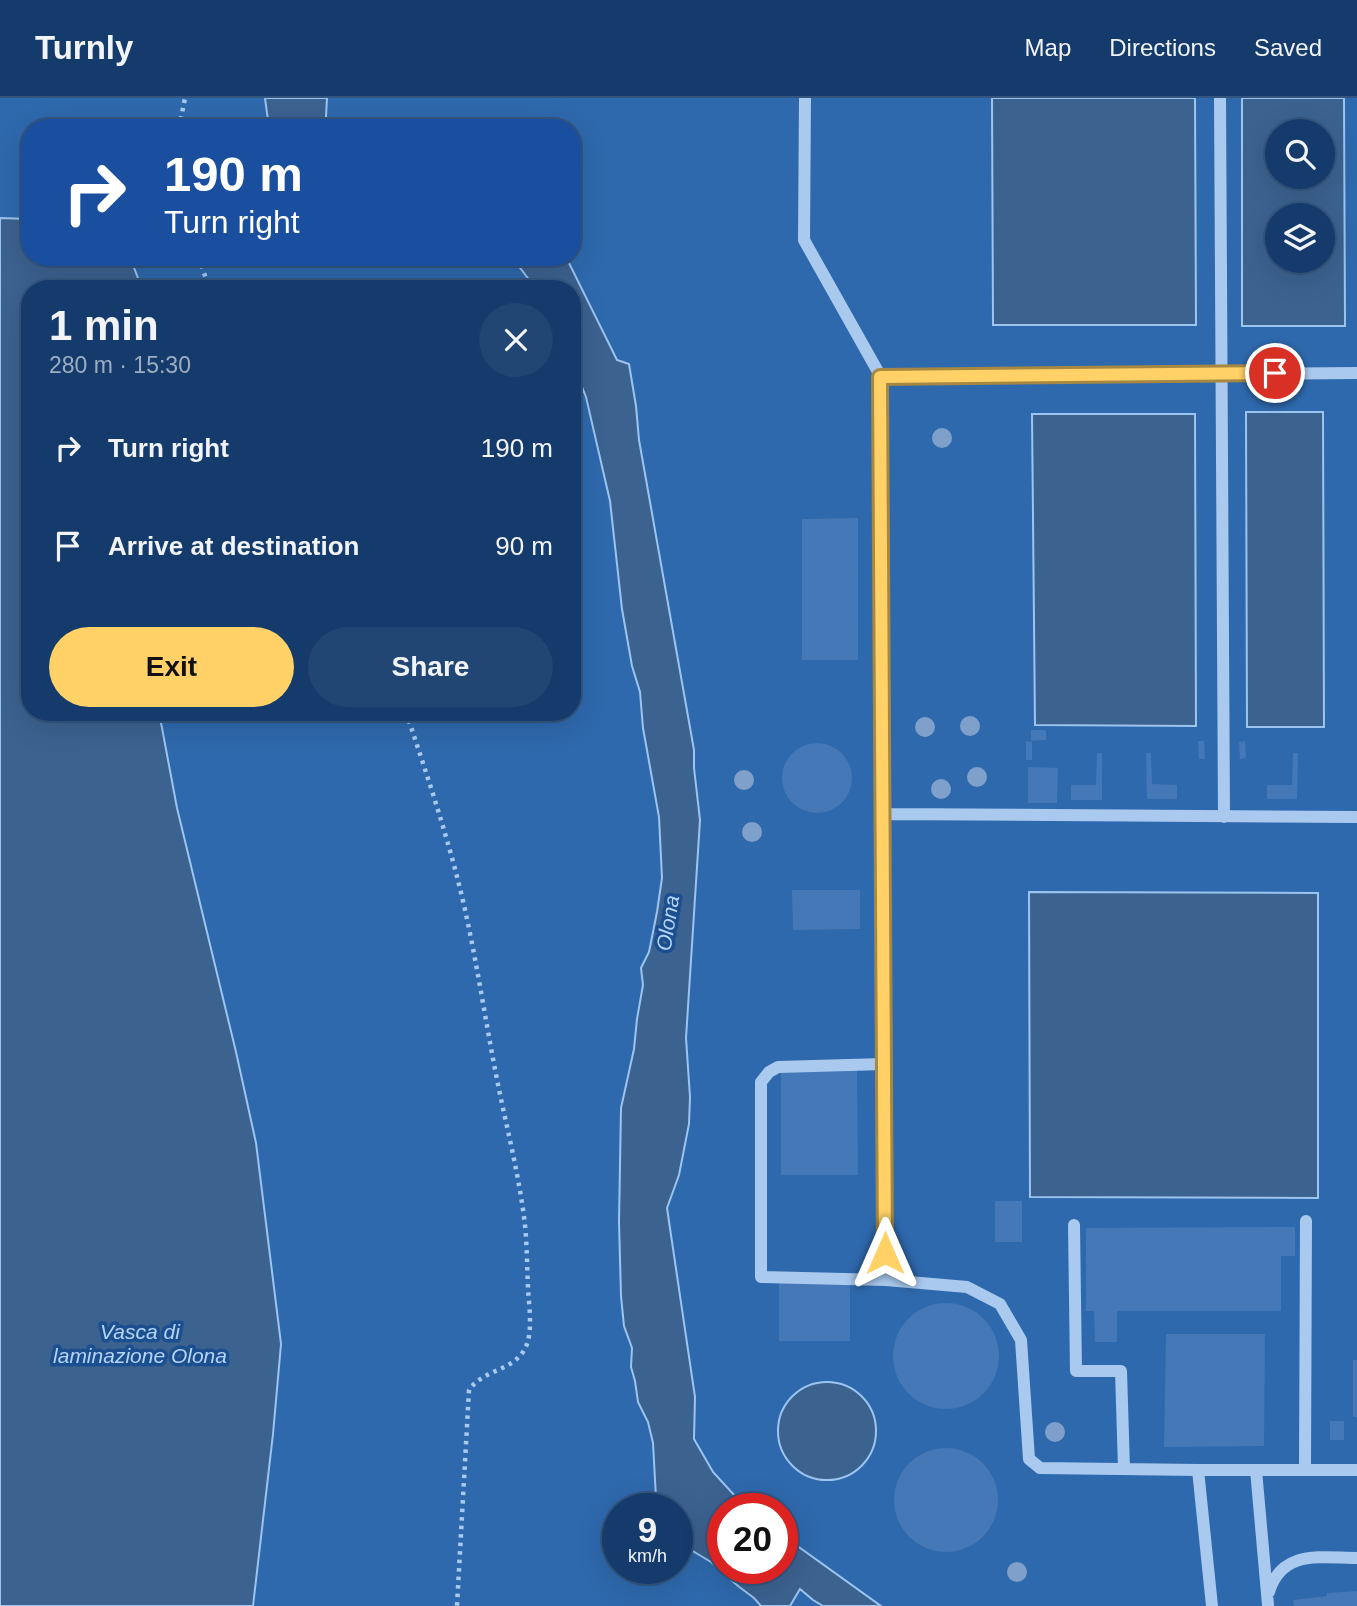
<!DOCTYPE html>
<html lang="en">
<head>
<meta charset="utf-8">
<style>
  :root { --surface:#143b6b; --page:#214673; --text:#f1f3f6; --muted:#9dadc1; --line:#33557e; --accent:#ffd166 }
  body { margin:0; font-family:Helvetica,sans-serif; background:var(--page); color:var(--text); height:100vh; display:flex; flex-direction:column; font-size:26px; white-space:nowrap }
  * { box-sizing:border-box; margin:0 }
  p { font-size:23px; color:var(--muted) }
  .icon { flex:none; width:38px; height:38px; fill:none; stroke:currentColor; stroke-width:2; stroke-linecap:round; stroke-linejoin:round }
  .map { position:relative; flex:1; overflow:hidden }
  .sheet { position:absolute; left:21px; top:182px; width:560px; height:441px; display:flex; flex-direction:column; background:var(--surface); border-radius:28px; box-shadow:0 7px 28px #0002,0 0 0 2px var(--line) }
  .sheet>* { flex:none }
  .hud { position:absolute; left:21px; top:21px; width:560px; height:147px; border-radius:28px; box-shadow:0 7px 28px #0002,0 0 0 2px var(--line); background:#1a4fa0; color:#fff; overflow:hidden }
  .controls { position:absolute; left:1265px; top:21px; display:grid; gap:14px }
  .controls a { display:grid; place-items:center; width:70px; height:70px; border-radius:50%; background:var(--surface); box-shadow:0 7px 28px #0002,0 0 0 2px var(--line); font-size:35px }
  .speed { position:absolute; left:602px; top:1395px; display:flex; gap:14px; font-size:35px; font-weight:700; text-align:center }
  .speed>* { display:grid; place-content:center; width:91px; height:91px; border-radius:50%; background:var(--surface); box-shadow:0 7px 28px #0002,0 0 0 2px var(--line); line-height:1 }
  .speed small { font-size:18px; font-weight:400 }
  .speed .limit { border:10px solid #d22; background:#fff; color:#111 }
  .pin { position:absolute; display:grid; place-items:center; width:60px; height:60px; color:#fff; margin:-30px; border:4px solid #fff; border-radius:50%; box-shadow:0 2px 7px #0007 }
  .me { position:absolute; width:77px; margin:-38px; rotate:0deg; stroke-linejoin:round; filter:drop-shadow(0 0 5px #0008) }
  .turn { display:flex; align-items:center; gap:24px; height:147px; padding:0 28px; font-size:32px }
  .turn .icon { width:91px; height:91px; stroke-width:2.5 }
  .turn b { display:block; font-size:49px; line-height:60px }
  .round { display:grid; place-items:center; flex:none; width:74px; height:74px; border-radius:37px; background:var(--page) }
  .head { display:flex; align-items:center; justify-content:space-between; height:119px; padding:0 28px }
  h1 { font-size:42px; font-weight:600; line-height:52px }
  .cta { display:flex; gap:14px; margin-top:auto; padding:14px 28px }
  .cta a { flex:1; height:80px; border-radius:42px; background:var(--accent); color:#111; font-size:28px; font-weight:600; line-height:80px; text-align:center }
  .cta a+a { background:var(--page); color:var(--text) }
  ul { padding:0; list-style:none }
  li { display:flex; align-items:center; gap:21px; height:98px; padding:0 28px }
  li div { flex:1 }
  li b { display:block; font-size:26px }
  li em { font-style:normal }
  header { display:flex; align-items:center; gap:42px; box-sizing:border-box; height:98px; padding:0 35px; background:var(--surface); border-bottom:2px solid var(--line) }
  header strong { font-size:33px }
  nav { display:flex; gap:38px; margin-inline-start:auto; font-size:24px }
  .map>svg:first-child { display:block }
  .green { fill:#2e69ad; fill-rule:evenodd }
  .water { fill:#3c6290; stroke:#9cc4f0; stroke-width:2; fill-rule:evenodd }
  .building { fill:#4478b7 }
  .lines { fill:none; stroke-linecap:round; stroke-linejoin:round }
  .path { stroke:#a9c9ee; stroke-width:4.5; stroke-dasharray:3.5 5; stroke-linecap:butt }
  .minor { stroke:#a9c9ee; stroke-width:12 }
  .tree { fill:#7ea0ca }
  .route-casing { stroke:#a68842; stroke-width:18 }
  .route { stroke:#ffd166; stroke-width:12 }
  .labels { text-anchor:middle; stroke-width:7; stroke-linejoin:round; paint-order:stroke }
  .water-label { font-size:21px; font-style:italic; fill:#b5d3f5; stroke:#1b4f8f }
</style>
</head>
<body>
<header>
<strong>Turnly</strong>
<nav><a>Map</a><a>Directions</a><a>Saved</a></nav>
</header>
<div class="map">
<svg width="1357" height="1508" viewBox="0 0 1357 1508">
  <rect width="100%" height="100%" fill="#1b4f8f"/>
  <!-- green -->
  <path class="green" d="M0,0H1357V1508H0ZM30,30H572V159H30ZM1278,33H1323V79H1278ZM1278,117H1323V163H1278ZM30,191H572V614H30ZM618,1410H677V1470H618ZM723,1410H782V1470H723Z"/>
  <!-- water -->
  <path class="water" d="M265,0H327L326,18L329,30H269Z
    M992,0H1195L1196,227H993Z
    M1242,0H1344L1345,228H1242ZM1278,33H1323V79H1278ZM1278,117H1323V163H1278Z
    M0,120L30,121V159H130L142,191H30V614H159L177,710L236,954L256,1045L281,1246L273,1336L253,1508H0Z
    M512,159H564L569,165L617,262L629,266L636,308L639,342L694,652V670L700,722L686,940L690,999L689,1026L679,1077L667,1110L695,1299L694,1341L713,1374L746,1410H723V1470H782V1437L881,1508H823L813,1502L800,1491L790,1508H761L754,1500L738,1488L711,1464L686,1449L677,1440V1410H660L656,1400L653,1345L648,1324L638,1304L635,1283L631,1269L632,1250L624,1228L621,1198L619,1124L621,1010L634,951L637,921L643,887L641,870L649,854L657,814L662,780L659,719L643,630L640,594L632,568L622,511L610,403L586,299L572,264V191H536Z
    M1246,314H1323L1324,629H1247Z
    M1032,316H1195L1196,628L1035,627Z
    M1029,794L1318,795V1100L1030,1099Z
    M778 1333a49 49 0 1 1 98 0a49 49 0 1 1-98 0Z"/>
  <!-- building -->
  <path class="building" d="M856,420H858V562H802V421Z
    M1031,632H1046V642L1031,643Z
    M1026,643L1032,644V662H1026Z
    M1198,643H1204L1205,661H1199Z
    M1245,643L1246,660L1240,661L1239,644Z
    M782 680a35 35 0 1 1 70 0a35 35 0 1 1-70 0Z
    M1097,655H1102V702H1071V687H1096Z
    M1146,655H1151L1152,686L1177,687V701H1147Z
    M1293,655H1298L1297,701H1267V687H1292Z
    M1028,669L1058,670L1057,705H1028Z
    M792,792H860V831L793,832Z
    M781,970L857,971L858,1077H781Z
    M995,1103H1022V1144H995Z
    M1295,1129V1158H1281V1213H1117V1244H1095L1094,1213H1086V1130Z
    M779,1184H850V1243H779Z
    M893 1258a53 53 0 1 1 106 0a53 53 0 1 1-106 0Z
    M1166,1236H1265L1264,1348L1164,1349Z
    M1353,1262H1357V1319H1353Z
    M1330,1323H1344V1342H1330Z
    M894 1402a52 52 0 1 1 104 0a52 52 0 1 1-104 0Z
    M1357,1493V1508H1294L1293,1502L1327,1498V1495Z"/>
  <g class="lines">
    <!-- path -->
    <path class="path" d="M179,30L185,0
      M199,159L207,184L211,191
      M406,614C427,677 448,739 463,803C478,868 487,935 501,1001C510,1043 520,1084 525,1127C527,1148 527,1169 528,1190C529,1207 532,1227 528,1243C519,1274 485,1269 469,1292L457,1508"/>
    <!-- minor -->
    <path class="minor" d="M805,0L804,142L881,279
      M1220,0L1224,719
      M883,716L1357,719
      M884,966L778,969L769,974L761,984V1179L886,1182
      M1074,1127L1076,1273H1121L1124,1371
      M1198,1372H1357
      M1256,1372L1268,1507
      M1305,1372L1306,1123
      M1269,1494C1282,1451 1321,1460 1357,1460
      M1212,1508L1198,1372L1040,1370L1029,1361L1021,1242L1000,1206L967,1189L886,1182L881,279L1357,275"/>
  </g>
  <!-- trees -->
  <g class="tree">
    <circle cx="942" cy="340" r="10"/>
    <circle cx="970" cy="628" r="10"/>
    <circle cx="925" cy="629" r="10"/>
    <circle cx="977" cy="679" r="10"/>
    <circle cx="744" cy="682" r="10"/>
    <circle cx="941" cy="691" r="10"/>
    <circle cx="752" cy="734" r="10"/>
    <circle cx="1055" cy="1334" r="10"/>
    <circle cx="1017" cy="1474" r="10"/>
  </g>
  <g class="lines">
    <!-- route casing -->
    <g class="route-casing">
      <path id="route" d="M885,1155L880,279L1275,275"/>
    </g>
    <!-- route -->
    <use href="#route" class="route"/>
  </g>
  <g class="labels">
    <!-- water labels -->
    <g class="water-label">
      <text transform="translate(668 825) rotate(-81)" y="7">Olona</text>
      <text x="140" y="1241">Vasca di<tspan x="140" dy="24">laminazione Olona</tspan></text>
    </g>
  </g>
</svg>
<div class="controls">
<a><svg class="icon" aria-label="search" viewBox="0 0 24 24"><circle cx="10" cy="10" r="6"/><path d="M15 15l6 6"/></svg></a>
<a><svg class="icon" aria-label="layers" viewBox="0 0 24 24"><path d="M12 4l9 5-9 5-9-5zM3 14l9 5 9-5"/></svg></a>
</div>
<div class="speed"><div>9<small>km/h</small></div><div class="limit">20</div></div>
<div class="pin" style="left:1275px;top:275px;background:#d93025"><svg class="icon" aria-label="arrive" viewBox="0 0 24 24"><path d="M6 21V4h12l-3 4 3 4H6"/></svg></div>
<svg class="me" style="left:885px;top:1155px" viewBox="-20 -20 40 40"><path d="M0-17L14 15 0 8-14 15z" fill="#ffd166" stroke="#fff" stroke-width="4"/></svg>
<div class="hud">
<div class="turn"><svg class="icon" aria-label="right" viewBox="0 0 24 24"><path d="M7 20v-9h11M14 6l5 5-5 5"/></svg><div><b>190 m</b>Turn right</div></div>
</div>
<section class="sheet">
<div class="head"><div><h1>1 min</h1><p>280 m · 15:30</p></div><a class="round"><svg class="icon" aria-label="close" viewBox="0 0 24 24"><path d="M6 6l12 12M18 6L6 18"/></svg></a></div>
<ul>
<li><svg class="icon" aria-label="right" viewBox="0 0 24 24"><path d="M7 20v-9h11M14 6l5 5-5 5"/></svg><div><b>Turn right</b></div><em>190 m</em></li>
<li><svg class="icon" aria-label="arrive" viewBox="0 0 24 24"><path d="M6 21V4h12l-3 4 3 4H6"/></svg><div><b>Arrive at destination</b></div><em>90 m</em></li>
</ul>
<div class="cta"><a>Exit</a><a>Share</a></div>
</section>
</div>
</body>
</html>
